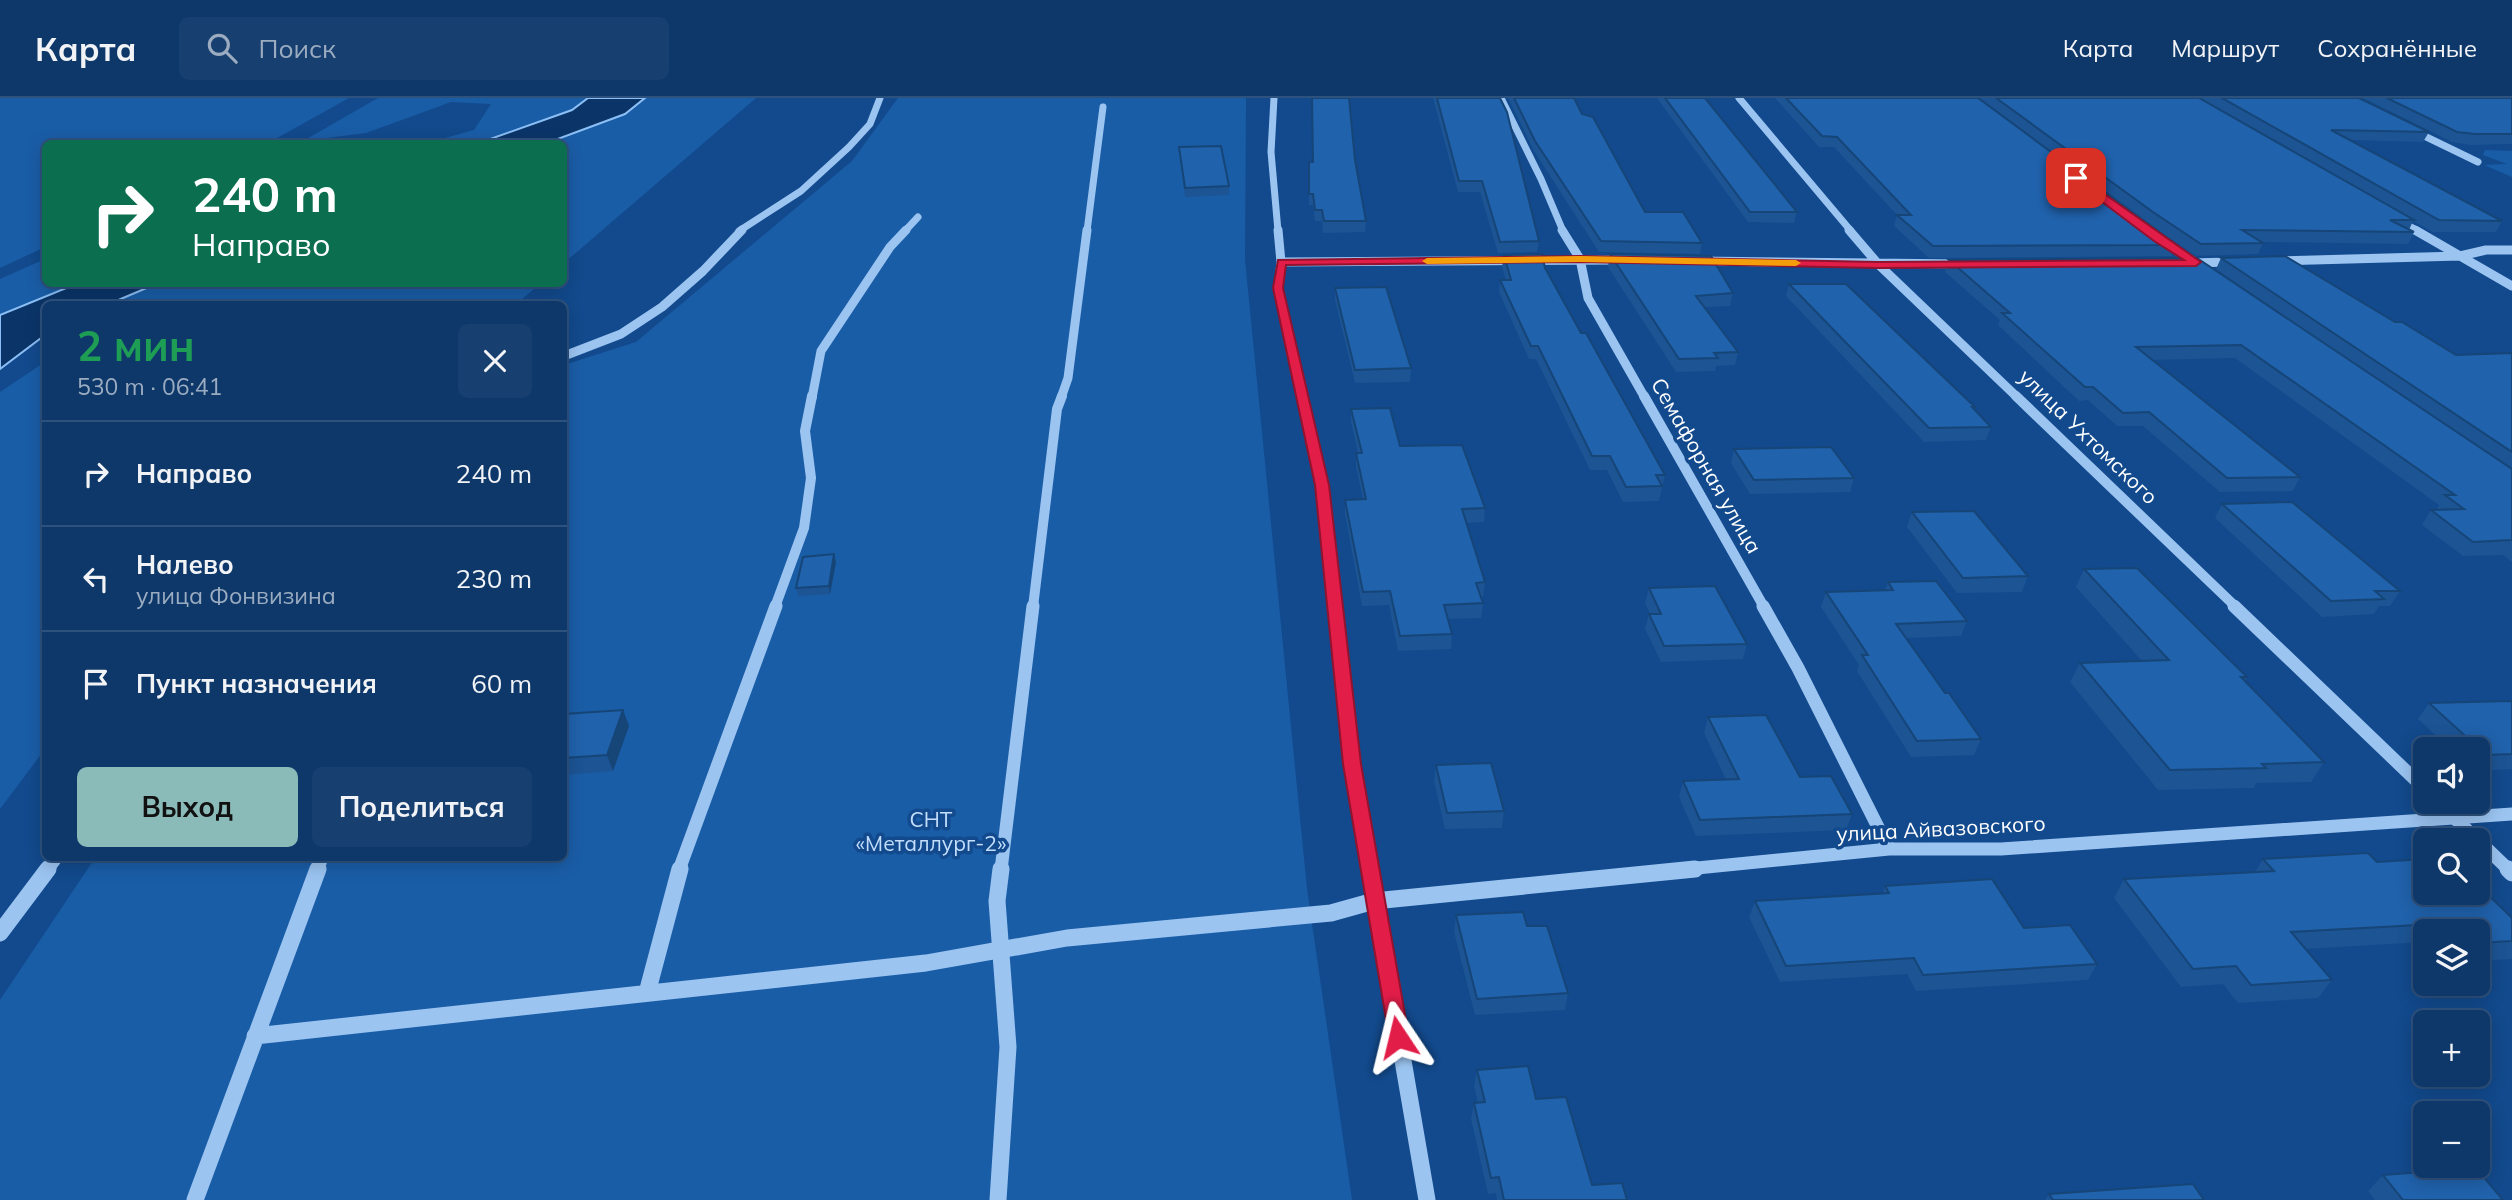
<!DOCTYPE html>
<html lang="ru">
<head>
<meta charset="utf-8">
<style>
  :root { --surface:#0e386a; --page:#173f70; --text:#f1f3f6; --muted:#9bacc1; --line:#2e527e; --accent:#8bbbb9 }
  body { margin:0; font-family:Mulish,sans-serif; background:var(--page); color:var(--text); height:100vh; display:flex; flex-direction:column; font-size:26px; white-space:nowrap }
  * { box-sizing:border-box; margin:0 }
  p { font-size:23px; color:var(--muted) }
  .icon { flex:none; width:38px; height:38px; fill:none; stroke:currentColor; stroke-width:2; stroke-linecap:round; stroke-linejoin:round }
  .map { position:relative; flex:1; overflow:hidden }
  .sheet { position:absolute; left:42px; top:203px; width:525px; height:560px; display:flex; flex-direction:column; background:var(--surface); border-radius:10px; box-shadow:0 4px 18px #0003,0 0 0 2px var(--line) }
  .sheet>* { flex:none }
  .hud { position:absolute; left:42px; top:42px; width:525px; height:147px; border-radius:10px; box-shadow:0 4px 18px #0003,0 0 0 2px var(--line); background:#0b6e4f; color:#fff; overflow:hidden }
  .controls { position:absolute; left:2413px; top:639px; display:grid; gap:14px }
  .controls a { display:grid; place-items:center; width:77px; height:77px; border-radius:10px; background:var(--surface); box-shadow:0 4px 18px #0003,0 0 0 2px var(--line); font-size:35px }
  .pin { position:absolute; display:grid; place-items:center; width:60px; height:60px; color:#fff; margin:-30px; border-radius:14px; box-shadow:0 4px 10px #0006 }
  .me { position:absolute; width:77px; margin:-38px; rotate:350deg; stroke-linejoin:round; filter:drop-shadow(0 0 5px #0008) }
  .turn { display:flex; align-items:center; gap:24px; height:147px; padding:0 35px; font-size:32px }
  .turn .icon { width:91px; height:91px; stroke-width:2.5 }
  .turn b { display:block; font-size:49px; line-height:60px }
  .round { display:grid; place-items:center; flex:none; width:74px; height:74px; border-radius:10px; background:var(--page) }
  .head { display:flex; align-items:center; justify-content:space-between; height:119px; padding:0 35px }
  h1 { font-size:42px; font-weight:700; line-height:52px; color:#1e9e55 }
  .action { display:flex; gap:14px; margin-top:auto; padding:14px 35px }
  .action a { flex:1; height:80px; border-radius:10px; background:var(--accent); color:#111; font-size:28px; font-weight:700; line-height:80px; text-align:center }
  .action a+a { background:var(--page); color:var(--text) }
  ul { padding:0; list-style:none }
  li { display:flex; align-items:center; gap:21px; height:105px; padding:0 35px; border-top:2px solid var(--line) }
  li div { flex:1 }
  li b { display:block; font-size:26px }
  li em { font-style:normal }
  header { display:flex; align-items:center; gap:42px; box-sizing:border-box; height:98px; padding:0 35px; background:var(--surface); border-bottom:2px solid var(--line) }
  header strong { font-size:33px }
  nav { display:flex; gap:38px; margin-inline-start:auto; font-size:24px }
  .search { width:490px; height:63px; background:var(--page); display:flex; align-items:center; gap:18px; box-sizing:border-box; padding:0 24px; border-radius:10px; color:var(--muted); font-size:26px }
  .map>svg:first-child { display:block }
  .green { fill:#1a5da7 }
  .water { fill:#0b3569; stroke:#8cbff5; stroke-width:2 }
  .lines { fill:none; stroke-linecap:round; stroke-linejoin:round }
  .minor-far4 { stroke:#9bc4f1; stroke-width:7 }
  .minor-far3 { stroke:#9bc4f1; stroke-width:9 }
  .minor-far2 { stroke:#9bc4f1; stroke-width:10 }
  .minor-far1 { stroke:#9bc4f1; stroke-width:13 }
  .minor { stroke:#9bc4f1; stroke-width:17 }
  .wall { fill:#1c5494 }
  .shaded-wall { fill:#164578 }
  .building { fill:#2062ac; stroke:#164578; stroke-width:2 }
  .route { fill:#e11d48; stroke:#92132f; stroke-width:2 }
  .slow { fill:#f59e0b }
  .labels { text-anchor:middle; stroke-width:7; stroke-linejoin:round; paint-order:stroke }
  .street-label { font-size:21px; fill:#fff; stroke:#124a8d }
  .park-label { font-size:21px; fill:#c2defc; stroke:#124a8d }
</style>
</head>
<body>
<header>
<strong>Карта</strong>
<div class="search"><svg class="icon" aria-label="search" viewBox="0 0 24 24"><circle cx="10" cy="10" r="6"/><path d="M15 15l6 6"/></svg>Поиск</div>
<nav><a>Карта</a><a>Маршрут</a><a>Сохранённые</a></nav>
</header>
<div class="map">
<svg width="2512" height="1102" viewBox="0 0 2512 1102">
  <rect width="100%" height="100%" fill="#124a8d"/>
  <!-- green -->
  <path class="green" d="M0,0H349L268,45L46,46L45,149L0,170Z
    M378,0H588L572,12L479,45H427L474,32L491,6L451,4L366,35L303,43Z
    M645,0H756L564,165V46H548L625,16Z
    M898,0H1246L1245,162L1307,791L1352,1102H0V902L95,760H564V267L636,244L852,63Z
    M2485,52L2512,53V79L2484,67L2507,66L2483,57Z
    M45,161L46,186H76L0,217V181Z
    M156,186H540L516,206H109Z
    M45,264V651L0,711V294Z"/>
  <!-- water -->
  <path class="water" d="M588,0H645L625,16L547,45H479L572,12Z
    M76,186H156L109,206H46L45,237L0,271V217Z"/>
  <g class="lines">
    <!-- minor-far4 -->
    <path class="minor-far4" d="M1274,0L1271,54L1278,133
      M1501,0L1541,81L1563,133
      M1739,0L1851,133
      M2412,32L2478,64
      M2397,121L2418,133
      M739,133L801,93L849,49L870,26L880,0
      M905,133L918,119
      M1087,133L1103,9"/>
    <!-- minor-far3 -->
    <path class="minor-far3" d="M1278,132L1281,164L1278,190L1303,300
      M1562,132L1580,161L1588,200L1645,300
      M1849,132L1879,167L2018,300
      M2415,132L2512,188
      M2163,144L2198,166
      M1698,163L1964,166
      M2276,163L2460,158L2486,152H2512
      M1281,164L1624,162
      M2188,165L2233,164
      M564,258L621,236L662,209L703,173L742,132
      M812,300L821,253L890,149L906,132
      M1061,300L1068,280L1087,132"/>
    <!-- minor-far2 -->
    <path class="minor-far2" d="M1302,298L1322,387L1335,509
      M1644,298L1764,509
      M2016,298L2236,509
      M775,509L804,430L811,380L805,333L812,298
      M1033,509L1057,311L1062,298"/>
    <!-- minor-far1 -->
    <path class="minor-far1" d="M1335,508L1352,666L1370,772
      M1763,508L1798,570L1889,751
      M2234,508L2426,692
      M2437,704L2478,742
      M2478,742L2509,772
      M47,772L56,760
      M317,772L322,760
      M679,772L776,508
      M1001,772L1033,508
      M1677,772L1889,751H2001L2512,716"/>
    <!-- minor -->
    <path class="minor" d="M1370,771L1427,1102
      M2508,771L2512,775
      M0,835L48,771
      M647,895L680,771
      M255,938L926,865L1067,840L1331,815L1374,803L1695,771
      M195,1102L318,771
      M998,1102L1008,949L997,803L1001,771"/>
  </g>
  <!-- wall -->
  <path class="wall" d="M1433,0H1500L1539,143L1537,154L1498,155L1480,94H1458Z
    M1508,0H1574L1582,16L1645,114L1702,145L1700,156L1599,154L1534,53Z
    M1657,0H1705L1797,114L1794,125L1748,124Z
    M1775,0H1978L2177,147L2172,158L1929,160L1894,128L1897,117L1834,49H1819Z
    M1980,0H2199L2334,77L2201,0H2359L2429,34L2423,44L2351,42L2502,123L2496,134H2433L2413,123L2409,132L2414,134L2408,146L2262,144L2263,145L2258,156L2196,158L2148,126Z
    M2363,0H2512V46L2470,47L2452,44Z
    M1179,49L1229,88V97L1185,99Z
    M1355,62L1366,123L1365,134L1323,135L1322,123H1315L1313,107H1309V64Z
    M1610,156L1733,195L1730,208L1705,209L1738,254L1735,267L1716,268L1715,273L1676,274L1608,169Z
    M1504,157L1545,170L1581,235L1665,377L1659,403L1623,404L1607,372H1590L1536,261H1529L1499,194L1500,182H1506L1502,169Z
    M2221,160L2395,224L2456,257L2512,255V464L2503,457L2463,458L2422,427L2431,412H2437H2436L2439,407L2235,260L2152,262L2300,379L2293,393L2220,394L2143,328H2117L2088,302L2079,303L1998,227L2000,222L1945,174L1949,162L2307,234L2216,171Z
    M1789,186L1975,309L1974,311L1991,329L1986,342L1924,344L1786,198Z
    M1335,190L1411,270L1410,284L1355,285L1335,202Z
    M1351,311L1400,348L1485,410L1484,424L1466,425L1485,484L1483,499H1481L1483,505L1481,520L1448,521L1452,536L1451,551L1398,553L1389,507L1362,508L1345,416V402L1363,401L1356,369V355H1358L1351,324Z
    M1734,351L1854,380L1850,394L1750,396L1731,365Z
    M2222,406L2400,493L2390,508H2379L2374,516L2322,519L2215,420Z
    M1912,414L2028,478L2022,494L1957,495L1907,429Z
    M836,464L830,496L798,498L796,490Z
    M2084,471L2247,579L2245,583L2324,664L2311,684L2256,685L2254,690L2158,692L2070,584L2080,565L2142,563L2076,489Z
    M1888,484L1967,523L1961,538L1906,540L1945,595L1981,641L1974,657L1911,659L1857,573L1859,567L1821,509L1826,494L1885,492Z
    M1649,490L1747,546L1743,561L1661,564L1645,531L1649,516H1650L1645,505Z
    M2512,603V671L2478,673V651H2450L2418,621L2429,605Z
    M623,612L629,628L613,673L564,677V616Z
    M1708,619L1800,679L1852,716L1846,732L1696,738L1679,699L1683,683L1726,682L1704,635Z
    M1436,667L1504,713L1502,730L1445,731L1434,683Z
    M2263,761L2377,764L2512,820V861L2478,863V833H2426V847L2423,844L2305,851L2332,882L2318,900L2238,905L2223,886L2181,889L2114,800L2124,781L2255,774Z
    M1885,788L2024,830L2097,866L2088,882L1916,893L1907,876L1780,884L1749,819L1755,803L1882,796Z
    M1456,817L1527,828L1568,895L1565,912L1475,917L1454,834Z
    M1477,972L1536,1001L1592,1087L1627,1102H1497L1496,1095L1488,1096L1471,1021L1474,1005H1478L1474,988Z
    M2383,1077L2503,1102H2375L2368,1093Z
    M2049,1096L2204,1102H2045Z"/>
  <!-- shaded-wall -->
  <path class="shaded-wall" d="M834,456L836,464L830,496L829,488Z
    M623,612L629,628L613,673L607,657Z"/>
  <!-- building -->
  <path class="building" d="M1312,0H1349L1355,62L1366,123H1324L1322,112H1315L1313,96H1309V64H1313Z
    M1437,0H1500L1507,14L1539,143L1500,144L1482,83H1459Z
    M1514,0H1574L1582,16L1593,19L1645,114H1683L1702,145L1601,143L1535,43Z
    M1665,0H1705L1797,114H1750Z
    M1786,0H1978L2177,147L1933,148L1897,117H1911L1837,39L1822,38Z
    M1996,0H2199L2414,122H2390L2414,134L2242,132L2263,145L2201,146L2153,114Z
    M2222,0H2359L2429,34L2331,32L2502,123L2439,122Z
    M2387,0H2512V36H2475L2457,34Z
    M1221,48L1229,88L1185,90L1179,49Z
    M1542,156L1545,170L1581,235H1586L1665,377H1656L1662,388L1626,389L1610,358H1592L1538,248H1531L1500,182H1511L1504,157Z
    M1610,156L1711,158L1733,195L1696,198L1738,254L1714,255L1718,260L1679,261Z
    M2285,158L2395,224H2402L2456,257L2512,255V354L2221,160Z
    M2197,160L2512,371V442L2473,444L2431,412L2464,411L2445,397H2455L2241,247L2136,249L2300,379L2227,380L2149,314L2123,315L2093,289H2085L2002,215H2010L1949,162Z
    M1789,186H1846L1975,309H1972L1991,329L1929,330Z
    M1386,189L1411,270L1355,272L1335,190Z
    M1390,310L1400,348L1462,347L1485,410L1462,411L1485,484L1476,485L1483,505L1444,507L1452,536L1400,538L1390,493L1363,494L1345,402L1366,401L1356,355H1362L1351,311Z
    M1831,349L1854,380L1754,382L1734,351Z
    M2292,404L2400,493H2375L2384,501L2331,503L2222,406Z
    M1974,413L2028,478L1963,480L1912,414Z
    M834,456L829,488L796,490L803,459Z
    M2137,470L2247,579H2241L2324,664L2262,666L2266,670L2170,672L2080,565L2169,562L2084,471Z
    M1936,483L1967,523L1896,526L1945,595H1949L1981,641L1917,643L1862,557H1868L1826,494L1893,492L1888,484Z
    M1715,488L1747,546L1664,548L1649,516H1661L1649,490Z
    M2512,603V656L2486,657L2429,605Z
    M623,612L607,657L564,660V616Z
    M1766,617L1800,679L1831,678L1852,716L1700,722L1683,683L1739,681L1708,619Z
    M1491,665L1504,713L1447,715L1436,667Z
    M2368,755L2377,764L2426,761V794H2478V787L2512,820V843L2478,845V833H2445L2437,826L2291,834L2332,882L2251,887L2236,868L2193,871L2124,781L2274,773L2263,761Z
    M1992,781L2024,830L2070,827L2097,866L1923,877L1914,860L1786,868L1755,803L1889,795L1885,788Z
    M1523,814L1527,828H1547L1568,895L1477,901L1456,817Z
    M1528,968L1536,1001L1566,999L1592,1087L1622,1085L1627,1102H1504L1499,1079L1491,1080L1474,1005L1485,1004L1477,972Z
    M2476,1070L2503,1102H2403L2383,1077Z
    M2193,1086L2204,1102H2053L2049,1096Z"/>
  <!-- route -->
  <path class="route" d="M2073,78H2079L2201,164L2196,168L1879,170L1580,164L1286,167L1283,190L1329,387L1361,666L1409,939L1405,945L1398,948L1390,945L1343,666L1315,387L1273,190L1278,162L1580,158L1879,164L2184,162L2154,143L2073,82Z"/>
  <!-- slow -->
  <path class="slow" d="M1580,158L1796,162L1801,165L1796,168L1580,164L1427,166L1422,163L1427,160Z"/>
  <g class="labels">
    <!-- street labels -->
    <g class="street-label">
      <text transform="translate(2088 339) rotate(44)" y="7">улица Ухтомского</text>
      <text transform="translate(1706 368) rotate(60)" y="7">Семафорная улица</text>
      <text transform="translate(1941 731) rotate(-3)" y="7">улица Айвазовского</text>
    </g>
    <!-- park labels -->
    <g class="park-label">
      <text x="931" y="729">СНТ<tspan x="931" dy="24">«Металлург-2»</tspan></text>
    </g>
  </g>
</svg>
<div class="controls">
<a><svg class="icon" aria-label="sound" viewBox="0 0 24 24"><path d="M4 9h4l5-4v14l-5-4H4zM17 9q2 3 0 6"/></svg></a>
<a><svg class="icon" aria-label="search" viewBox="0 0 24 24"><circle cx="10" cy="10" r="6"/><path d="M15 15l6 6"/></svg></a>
<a><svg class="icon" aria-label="layers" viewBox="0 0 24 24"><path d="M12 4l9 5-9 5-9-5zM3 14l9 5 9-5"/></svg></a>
<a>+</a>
<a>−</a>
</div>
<div class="pin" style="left:2076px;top:80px;background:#d93025"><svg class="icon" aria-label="arrive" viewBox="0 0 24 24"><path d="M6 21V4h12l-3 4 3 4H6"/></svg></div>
<svg class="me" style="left:1398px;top:939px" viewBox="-20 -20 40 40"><path d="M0-17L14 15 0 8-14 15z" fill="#e11d48" stroke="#fff" stroke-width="4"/></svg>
<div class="hud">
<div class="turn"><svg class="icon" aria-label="right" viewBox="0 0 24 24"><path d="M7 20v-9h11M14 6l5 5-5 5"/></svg><div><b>240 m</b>Направо</div></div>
</div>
<section class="sheet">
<div class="head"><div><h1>2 мин</h1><p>530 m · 06:41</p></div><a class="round"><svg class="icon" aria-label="close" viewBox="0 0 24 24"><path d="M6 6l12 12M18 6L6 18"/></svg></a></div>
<ul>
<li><svg class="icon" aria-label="right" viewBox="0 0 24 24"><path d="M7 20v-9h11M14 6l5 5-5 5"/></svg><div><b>Направо</b></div><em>240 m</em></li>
<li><svg class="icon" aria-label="left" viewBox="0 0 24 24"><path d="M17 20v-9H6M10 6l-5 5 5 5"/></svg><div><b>Налево</b><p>улица Фонвизина</p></div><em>230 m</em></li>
<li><svg class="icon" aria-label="arrive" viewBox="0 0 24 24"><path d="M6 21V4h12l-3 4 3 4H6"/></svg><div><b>Пункт назначения</b></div><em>60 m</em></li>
</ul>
<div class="action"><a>Выход</a><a>Поделиться</a></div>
</section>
</div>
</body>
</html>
